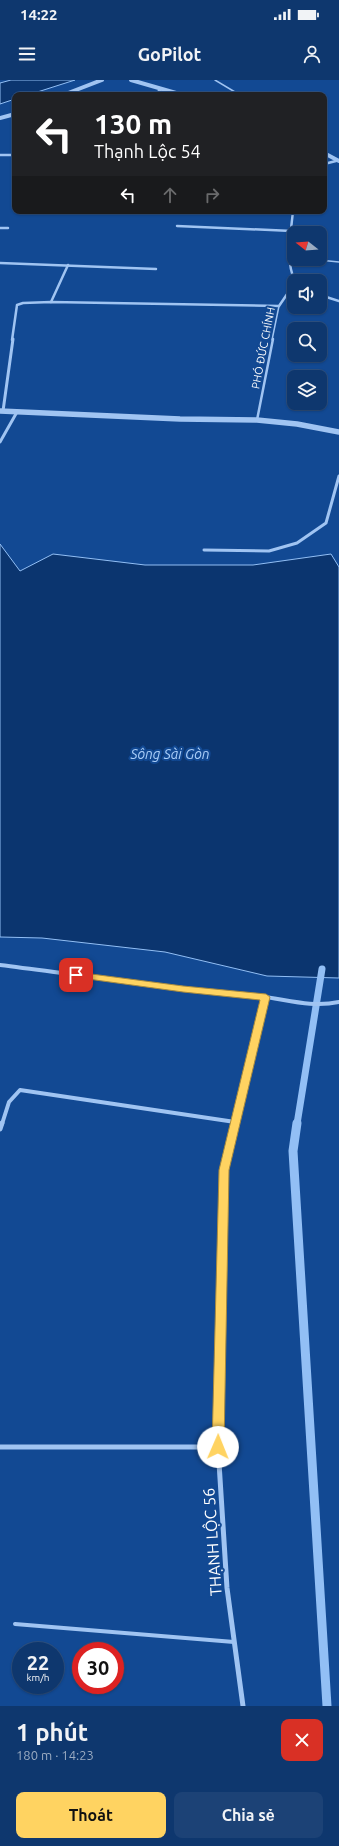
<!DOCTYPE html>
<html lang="vi">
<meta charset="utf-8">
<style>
:root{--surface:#0e376e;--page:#1c4276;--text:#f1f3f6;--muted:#9bacc2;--line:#2e5181;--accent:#ffd361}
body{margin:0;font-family:Ubuntu,sans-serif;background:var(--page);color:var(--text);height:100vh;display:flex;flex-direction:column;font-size:15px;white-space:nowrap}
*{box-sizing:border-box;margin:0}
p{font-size:13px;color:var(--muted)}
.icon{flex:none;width:22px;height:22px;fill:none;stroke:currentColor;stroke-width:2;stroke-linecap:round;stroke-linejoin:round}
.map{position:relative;height:1626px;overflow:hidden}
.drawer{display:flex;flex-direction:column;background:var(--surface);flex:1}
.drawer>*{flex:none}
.hud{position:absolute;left:12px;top:12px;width:315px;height:122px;border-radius:8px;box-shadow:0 1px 3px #0004,0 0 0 1px var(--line);background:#202124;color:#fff;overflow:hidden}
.needle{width:26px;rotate:287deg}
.buttons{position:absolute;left:287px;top:146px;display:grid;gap:8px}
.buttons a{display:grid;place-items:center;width:40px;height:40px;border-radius:8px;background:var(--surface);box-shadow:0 1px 3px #0004,0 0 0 1px var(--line);font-size:20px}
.speed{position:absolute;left:12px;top:1562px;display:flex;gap:8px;font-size:20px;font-weight:700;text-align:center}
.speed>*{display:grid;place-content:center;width:52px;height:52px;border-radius:50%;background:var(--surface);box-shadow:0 1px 3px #0004,0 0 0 1px var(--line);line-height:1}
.speed small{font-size:10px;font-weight:400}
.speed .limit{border:6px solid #d22;background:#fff;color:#111}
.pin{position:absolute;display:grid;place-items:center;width:34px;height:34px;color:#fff;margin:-17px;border-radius:8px;box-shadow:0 2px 6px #0006}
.me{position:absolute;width:44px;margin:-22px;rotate:1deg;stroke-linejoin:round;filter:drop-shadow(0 0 3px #0008)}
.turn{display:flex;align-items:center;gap:14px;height:84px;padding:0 16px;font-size:18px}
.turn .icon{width:52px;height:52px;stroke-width:2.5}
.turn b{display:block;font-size:28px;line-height:34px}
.lanes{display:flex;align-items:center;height:38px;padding:0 16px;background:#0003;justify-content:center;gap:20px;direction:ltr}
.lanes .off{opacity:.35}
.round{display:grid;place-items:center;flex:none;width:42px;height:42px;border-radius:8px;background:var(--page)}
.overview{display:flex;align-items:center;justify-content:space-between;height:68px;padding:0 16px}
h1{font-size:24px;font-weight:700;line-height:30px}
.primary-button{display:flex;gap:8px;margin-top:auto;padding:8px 16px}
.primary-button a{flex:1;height:46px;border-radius:8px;background:var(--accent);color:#111;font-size:16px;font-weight:700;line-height:46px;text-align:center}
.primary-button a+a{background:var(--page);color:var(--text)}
.status{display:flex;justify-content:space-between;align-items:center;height:28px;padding:0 20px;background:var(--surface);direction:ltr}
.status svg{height:11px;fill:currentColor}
header{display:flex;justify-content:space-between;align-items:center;height:52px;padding:0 16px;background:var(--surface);font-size:18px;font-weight:700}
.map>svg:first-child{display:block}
.water{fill:#0b356f;stroke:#92bff5}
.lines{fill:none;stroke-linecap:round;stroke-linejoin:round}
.stream-far1{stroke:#92bff5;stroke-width:7}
.stream{stroke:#92bff5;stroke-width:9}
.service-far2{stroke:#a0c4f2;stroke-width:1.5}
.service-far1{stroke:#a0c4f2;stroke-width:2.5}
.service{stroke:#a0c4f2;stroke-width:4}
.minor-far3{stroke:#a0c4f2;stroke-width:2.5}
.minor-far2{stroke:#a0c4f2;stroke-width:3}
.minor-far1{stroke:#a0c4f2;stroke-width:4}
.minor{stroke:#a0c4f2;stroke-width:5}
.tertiary-far1{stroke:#a0c4f2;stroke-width:4}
.tertiary{stroke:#a0c4f2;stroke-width:5.5}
.route{fill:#ffd361;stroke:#a6893f}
.labels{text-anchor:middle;stroke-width:4;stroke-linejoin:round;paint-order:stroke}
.far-street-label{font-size:11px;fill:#fff;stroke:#124993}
.water-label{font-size:14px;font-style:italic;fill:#accff9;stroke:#124993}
.near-street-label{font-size:16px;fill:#fff;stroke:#124993}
</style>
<div class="status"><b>14:22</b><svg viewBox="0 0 49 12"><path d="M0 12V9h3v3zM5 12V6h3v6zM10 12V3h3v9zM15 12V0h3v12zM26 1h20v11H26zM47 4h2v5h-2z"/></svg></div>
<header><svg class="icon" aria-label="menu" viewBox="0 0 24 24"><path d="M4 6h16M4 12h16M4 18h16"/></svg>GoPilot<svg class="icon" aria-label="person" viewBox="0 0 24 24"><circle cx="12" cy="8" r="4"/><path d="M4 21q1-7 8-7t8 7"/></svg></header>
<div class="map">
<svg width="339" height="1626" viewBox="0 0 339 1626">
<rect width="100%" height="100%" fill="#124993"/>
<!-- water -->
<g class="water">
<path d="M11,0H75L28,15H15V19L0,24V3Z"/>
<path d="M0,464L20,491L53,474L145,485H253L331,474L339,487V898L267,896L165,872L42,858L0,857Z"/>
</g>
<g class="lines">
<!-- stream-far1 -->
<path class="stream-far1" d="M297,1044L322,889"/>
<!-- stream -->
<path class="stream" d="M297,1043L293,1071L327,1626"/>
<!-- service-far2 -->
<g class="service-far2">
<path d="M215,0L240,15"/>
<path d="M291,177L294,178"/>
<path d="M309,179L339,182"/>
<path d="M272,260L279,226"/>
</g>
<!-- service-far1 -->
<path class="service-far1" d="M257,340L273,259"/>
<!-- service -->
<path class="service" d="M15,1544L234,1562"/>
<!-- minor-far3 -->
<g class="minor-far3">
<path d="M155,15L161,9"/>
<path d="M0,75H15"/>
<path d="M324,84L336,81"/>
<path d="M293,131C291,152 285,182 295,201"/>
<path d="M177,146L292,151"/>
<path d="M0,148H8"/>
<path d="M0,183L156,189"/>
<path d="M320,215L339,221"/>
<path d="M51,222L68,185"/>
<path d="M12,260L17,225L23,223L51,222L279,226L294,204"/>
</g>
<!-- minor-far2 -->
<g class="minor-far2">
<path d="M3,331L13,259"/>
<path d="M0,362L17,332"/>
<path d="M204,470L269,471L297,463L326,443L339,396"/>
</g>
<!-- minor-far1 -->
<g class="minor-far1">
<path d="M0,885C86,896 171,908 258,916C286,919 310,928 339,922"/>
<path d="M2,1044L9,1022L20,1010L235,1042"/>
<path d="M235,1044L266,917"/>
</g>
<!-- minor -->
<g class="minor">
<path d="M235,1043L224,1090L218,1367L227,1508L243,1626"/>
<path d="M0,1049L2,1043"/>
<path d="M0,1367H218"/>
</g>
<!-- tertiary-far1 -->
<g class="tertiary-far1">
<path d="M131,0L183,15"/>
<path d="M63,15L102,0"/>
<path d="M0,38L15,34"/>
<path d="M324,73L339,81"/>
</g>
<!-- tertiary -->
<path class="tertiary" d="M0,331L180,339L257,340L297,344L339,352"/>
</g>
<!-- route -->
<path class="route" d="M76,892L183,906L266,914L270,917L229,1090L224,1367L223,1371L218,1373L214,1371L212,1367L219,1090L260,920L183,912L73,897L72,895Z"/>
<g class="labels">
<!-- far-street labels -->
<g class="far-street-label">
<text transform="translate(263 268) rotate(-79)" y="4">PHÓ ĐỨC CHÍNH</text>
</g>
<!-- water labels -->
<g class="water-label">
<text x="170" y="679">Sông Sài Gòn</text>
</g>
<!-- near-street labels -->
<g class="near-street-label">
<text transform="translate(212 1462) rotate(-94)" y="6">THẠNH LỘC 56</text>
</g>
</g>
</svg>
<div class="buttons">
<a><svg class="needle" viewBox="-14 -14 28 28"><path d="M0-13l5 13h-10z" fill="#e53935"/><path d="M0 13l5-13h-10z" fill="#9bacc2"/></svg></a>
<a><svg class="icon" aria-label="sound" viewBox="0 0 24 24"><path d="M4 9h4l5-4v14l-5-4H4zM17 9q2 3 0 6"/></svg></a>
<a><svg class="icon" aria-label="search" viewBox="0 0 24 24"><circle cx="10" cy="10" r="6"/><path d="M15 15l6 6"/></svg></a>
<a><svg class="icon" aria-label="layers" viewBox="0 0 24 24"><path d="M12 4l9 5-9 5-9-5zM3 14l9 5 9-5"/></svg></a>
</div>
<div class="speed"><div>22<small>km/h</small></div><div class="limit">30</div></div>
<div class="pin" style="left:76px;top:895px;background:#d93025"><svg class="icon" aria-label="arrive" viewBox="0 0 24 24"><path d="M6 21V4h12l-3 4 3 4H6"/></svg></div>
<svg class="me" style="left:218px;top:1367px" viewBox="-20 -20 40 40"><circle r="19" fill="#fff"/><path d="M0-13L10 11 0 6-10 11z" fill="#ffd361"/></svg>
<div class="hud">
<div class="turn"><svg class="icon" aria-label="left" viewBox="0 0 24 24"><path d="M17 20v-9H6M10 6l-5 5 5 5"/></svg><div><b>130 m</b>Thạnh Lộc 54</div></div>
<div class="lanes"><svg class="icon" aria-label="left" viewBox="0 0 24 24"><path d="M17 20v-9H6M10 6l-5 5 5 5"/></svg><svg class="icon off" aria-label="ahead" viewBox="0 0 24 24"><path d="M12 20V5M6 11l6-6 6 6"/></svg><svg class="icon off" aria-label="right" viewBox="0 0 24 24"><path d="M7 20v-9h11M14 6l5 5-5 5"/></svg></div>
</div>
</div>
<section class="drawer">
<div class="overview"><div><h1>1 phút</h1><p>180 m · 14:23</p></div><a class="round" style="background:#d93025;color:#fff"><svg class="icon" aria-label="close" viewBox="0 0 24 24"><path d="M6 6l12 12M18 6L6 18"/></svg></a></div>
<div class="primary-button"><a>Thoát</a><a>Chia sẻ</a></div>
</section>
